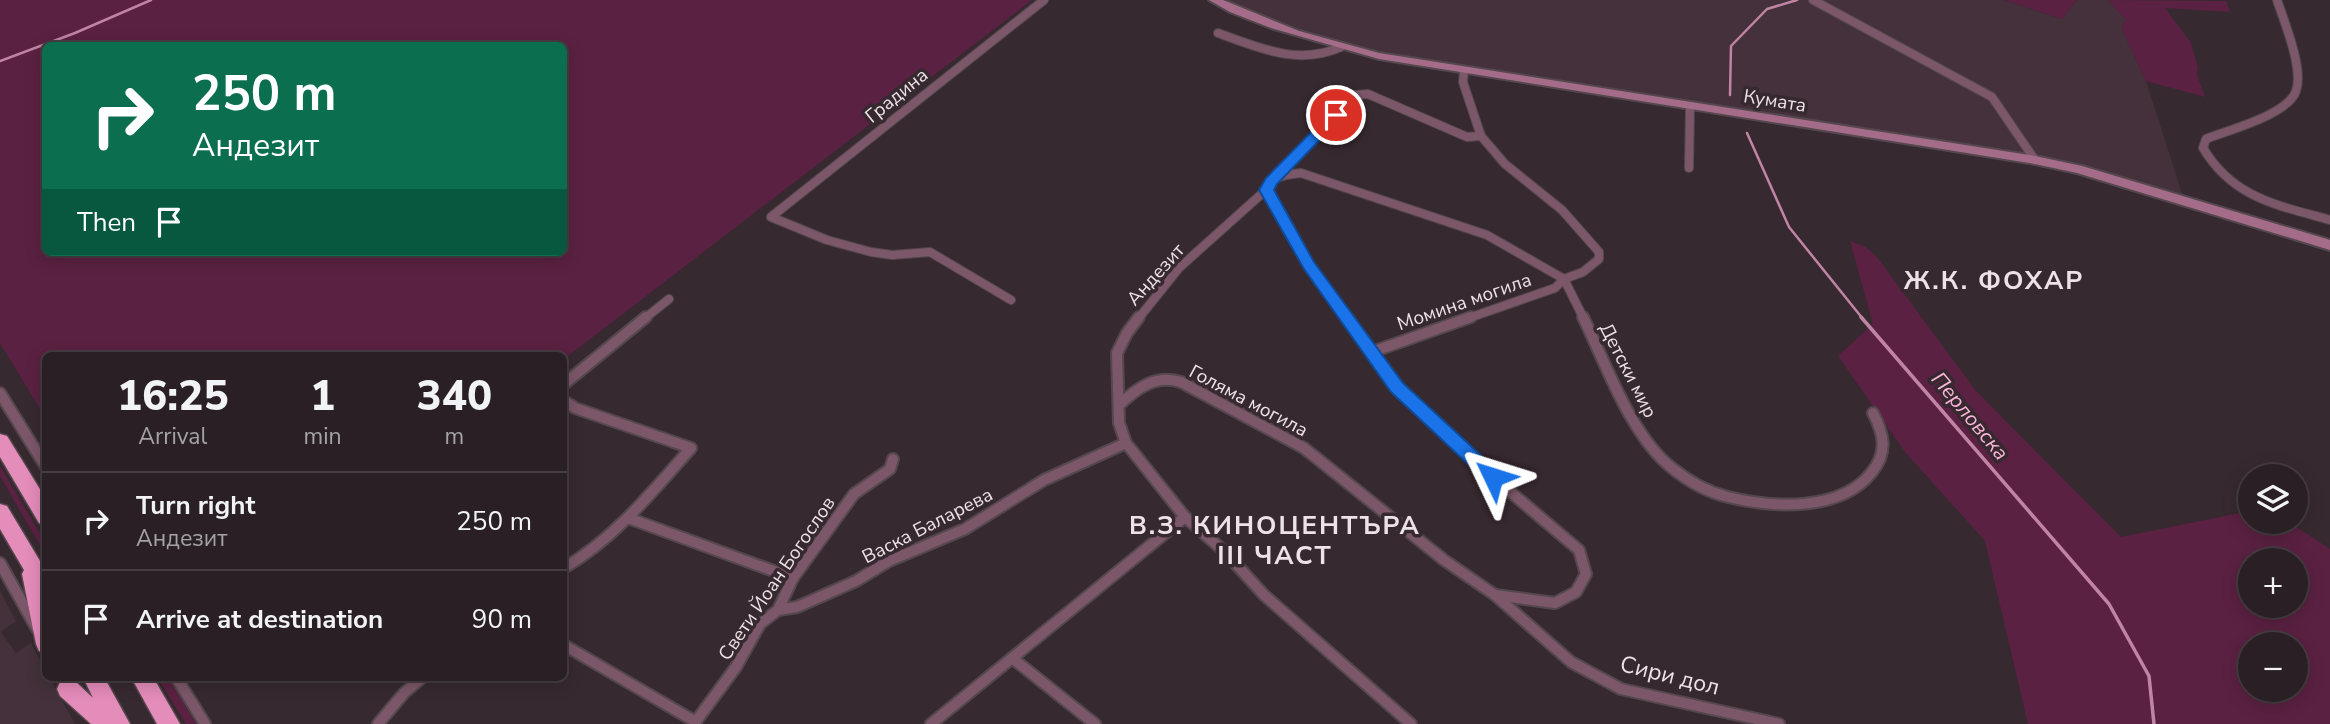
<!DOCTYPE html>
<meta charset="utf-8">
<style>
:root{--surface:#291f24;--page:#31272c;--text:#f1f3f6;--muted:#a5a2a6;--line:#453d41}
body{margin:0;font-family:"Nunito Sans",sans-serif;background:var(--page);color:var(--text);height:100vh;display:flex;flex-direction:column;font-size:26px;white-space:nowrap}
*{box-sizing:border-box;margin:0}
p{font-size:23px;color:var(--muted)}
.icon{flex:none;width:38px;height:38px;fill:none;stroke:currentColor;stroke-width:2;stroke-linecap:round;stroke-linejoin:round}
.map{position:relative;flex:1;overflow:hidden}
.panel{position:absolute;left:42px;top:352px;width:525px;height:329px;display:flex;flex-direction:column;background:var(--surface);border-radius:10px;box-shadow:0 4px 18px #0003,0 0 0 2px var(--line)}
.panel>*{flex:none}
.banner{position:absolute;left:42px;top:42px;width:525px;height:214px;border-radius:10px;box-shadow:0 4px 18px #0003,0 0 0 2px var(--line);background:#0b6e4f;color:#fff;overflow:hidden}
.controls{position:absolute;left:2238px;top:464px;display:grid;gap:14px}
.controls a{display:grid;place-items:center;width:70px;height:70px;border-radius:50%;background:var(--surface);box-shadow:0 4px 18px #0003,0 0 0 2px var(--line);font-size:35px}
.pin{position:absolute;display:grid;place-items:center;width:60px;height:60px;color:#fff;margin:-30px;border:4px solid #fff;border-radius:50%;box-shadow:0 2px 7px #0007}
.me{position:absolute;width:77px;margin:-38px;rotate:311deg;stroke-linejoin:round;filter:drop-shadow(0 0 5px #0008)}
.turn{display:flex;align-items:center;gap:24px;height:147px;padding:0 35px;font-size:32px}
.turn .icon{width:91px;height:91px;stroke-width:2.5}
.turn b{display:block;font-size:49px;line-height:60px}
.then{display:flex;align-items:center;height:66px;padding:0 35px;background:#0003;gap:14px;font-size:26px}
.eta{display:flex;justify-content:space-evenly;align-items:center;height:119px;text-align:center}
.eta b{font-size:42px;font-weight:800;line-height:49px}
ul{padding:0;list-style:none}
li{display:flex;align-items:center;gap:21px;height:98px;padding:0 35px;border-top:2px solid var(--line)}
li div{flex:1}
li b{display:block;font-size:26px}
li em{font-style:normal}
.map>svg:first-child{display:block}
.built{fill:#44313b}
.green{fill:#5b2142;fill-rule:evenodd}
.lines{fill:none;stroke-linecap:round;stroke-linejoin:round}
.stream-far1{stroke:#c184a4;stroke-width:2.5}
.stream{stroke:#c184a4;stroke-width:3.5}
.street-far1-casing{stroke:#54474d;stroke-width:10}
.street-casing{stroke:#54474d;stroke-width:14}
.secondary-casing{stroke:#54474d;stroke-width:4}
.highway-casing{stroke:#54474d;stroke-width:3}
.street-far1{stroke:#7b5769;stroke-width:8}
.street{stroke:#7b5769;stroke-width:10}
.secondary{fill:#a56c8a;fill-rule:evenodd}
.highway{fill:#e48cba;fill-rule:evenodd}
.route{fill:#1a73e8;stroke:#114b97;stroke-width:2}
.labels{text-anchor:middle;stroke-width:7;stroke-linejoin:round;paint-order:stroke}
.street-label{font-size:19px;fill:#ece2e7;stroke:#372930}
.water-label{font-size:21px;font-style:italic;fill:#f9b4d7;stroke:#372930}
.near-street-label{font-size:23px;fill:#ece2e7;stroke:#372930}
.district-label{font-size:26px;font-weight:bold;letter-spacing:2px;fill:#ece2e7;stroke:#372930}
</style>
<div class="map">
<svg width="2330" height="724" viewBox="0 0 2330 724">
<rect width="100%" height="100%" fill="#372930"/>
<!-- built -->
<g class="built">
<path d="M1214,0H2004L2062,19L2077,0H2108L2126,20L2121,27L2146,81L2184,200L2078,169L1464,71L1320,42Z"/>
<path d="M0,591L16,621L1,632L16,653L31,643L45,670L46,677H49L75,724H0Z"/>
</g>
<!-- green -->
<g class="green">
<path d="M0,0H1032L564,359V355H46L45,417L0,343ZM46,46H564V252H46Z"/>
<path d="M2004,0H2077L2062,19Z"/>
<path d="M2108,0L2226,1L2230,12L2165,8L2191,43L2198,68L2197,75L2205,97L2146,81L2121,27L2126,20Z"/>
<path d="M1850,241L1866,247L1877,257L1976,391L2121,537L2250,511V522H2289L2330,549V724H2028L1985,541L1905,452L1838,356L1873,324ZM2250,560H2296V606H2250ZM2250,644H2296V690H2250Z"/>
<path d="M0,466L45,542V554L0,476Z"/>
<path d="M157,677H168L196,724H186Z"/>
</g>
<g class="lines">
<!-- stream-far1 -->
<g class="stream-far1">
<path d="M0,61L75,33L151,0"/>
<path d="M1730,95L1731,46L1767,9L1797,0"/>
<path d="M1747,133L1789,227L1863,319"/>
</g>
<!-- stream -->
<path class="stream" d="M1861,317L2109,604L2149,676L2154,724"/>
<!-- street-far1 casing -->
<g class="street-far1-casing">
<g id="street-far1">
<path d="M1813,0L1992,97L2035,160"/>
<path d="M2277,0C2284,21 2304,69 2296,91C2288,115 2228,130 2206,139L2203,148C2233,198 2277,205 2330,220"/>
<path d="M1218,33C1260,48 1298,66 1341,47"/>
<path d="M1464,71L1463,82L1481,136L1505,164L1562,210L1599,252V259L1583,272L1564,279"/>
<path d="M1689,168L1690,106"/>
<path d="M1280,175L1355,95L1368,94L1467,137L1481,136"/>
<path d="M1266,190L1309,265L1348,319"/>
<path d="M1564,279L1584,319"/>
<path d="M1011,300L930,252L892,255L871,252L827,240L771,217L1044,0"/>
<path d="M644,319L669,299"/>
<path d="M1138,319L1179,268L1266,190C1274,175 1285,175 1301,173L1487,235L1564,279"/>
<path d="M1466,319L1555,288L1564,279"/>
</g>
</g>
<!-- street casing -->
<g class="street-casing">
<g id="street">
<path d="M1139,317L1127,333L1117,353L1119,423L1126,443L1185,517L1225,552L1264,595L1411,724"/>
<path d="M1583,317C1606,364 1631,436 1672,468C1688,481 1707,492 1728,497C1773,508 1841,512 1872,472C1888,452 1884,434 1873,413"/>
<path d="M1372,352L1471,317"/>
<path d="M564,384L646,317"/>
<path d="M0,393L46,467"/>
<path d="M564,401L575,408L691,448C652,492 615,538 564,568"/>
<path d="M1119,405C1137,388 1156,374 1181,382L1304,448L1444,560L1495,595L1555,603L1576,592L1586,574L1579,550L1475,462L1397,387L1347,317"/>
<path d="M628,518L793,578"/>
<path d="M0,563L37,629"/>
<path d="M1495,595L1571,662L1621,689L1779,724"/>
<path d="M778,610L797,607L856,581L889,561L965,529L1044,480L1126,443"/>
<path d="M564,645L696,722"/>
<path d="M1012,658L1095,724"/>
<path d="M176,677L205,724"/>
<path d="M378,724L404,693L423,677"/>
<path d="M694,724L736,667L760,624L778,610L793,578L854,494L890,469L893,459"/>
<path d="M931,724L1185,517"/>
</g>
</g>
<!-- secondary casing -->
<g class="secondary-casing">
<path id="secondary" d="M1209,0H1223L1299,31L1379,53L2035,156L2082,166L2330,240V250L2077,173L2035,164L1379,59L1271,28L1230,12Z"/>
</g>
<!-- highway casing -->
<g class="highway-casing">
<g id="highway">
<path d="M0,434L7,436L46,499V525L39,523L0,457Z"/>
<path d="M0,504L7,506L46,571V653L39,651L36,644L22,574L24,570L0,529Z"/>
<path d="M83,677H104L130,724H91L60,696L57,689L60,682L68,679L76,682L93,698Z"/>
<path d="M131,677H153L180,724H157Z"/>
</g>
</g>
<!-- street-far1 -->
<use href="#street-far1" class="street-far1"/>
<!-- street -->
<use href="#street" class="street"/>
<!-- secondary -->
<use href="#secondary" class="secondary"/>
<!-- highway -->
<use href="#highway" class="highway"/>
</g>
<!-- route -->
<path class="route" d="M1336,111L1341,112V118L1277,184L1274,190L1314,262L1403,383L1499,472L1502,477L1499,482H1487L1391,392L1304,269L1259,190L1266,178L1331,112Z"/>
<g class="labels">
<!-- street labels -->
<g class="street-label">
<text transform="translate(896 95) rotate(-39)" y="7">Градина</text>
<text transform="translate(1775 100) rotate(9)" y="7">Кумата</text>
<text transform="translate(1155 274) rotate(-48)" y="7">Андезит</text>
<text transform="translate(1464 301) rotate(-19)" y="7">Момина могила</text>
<text transform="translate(1629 370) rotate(63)" y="7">Детски мир</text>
<text transform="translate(1249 400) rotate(28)" y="7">Голяма могила</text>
<text transform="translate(927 525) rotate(-27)" y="7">Васка Баларева</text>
<text transform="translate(776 578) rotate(-56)" y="7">Свети Йоан Богослов</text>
</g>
<!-- water labels -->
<g class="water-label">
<text transform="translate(1970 416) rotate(50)" y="7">Перловска</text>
</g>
<!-- near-street labels -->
<g class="near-street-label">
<text transform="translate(1670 675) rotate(14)" y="8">Сири дол</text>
</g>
<!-- district labels -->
<g class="district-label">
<text x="1994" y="289">Ж.К. ФОХАР</text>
<text x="1275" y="534">В.З. КИНОЦЕНТЪРА<tspan x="1275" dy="30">ІІІ ЧАСТ</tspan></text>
</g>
</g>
</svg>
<div class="controls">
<a><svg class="icon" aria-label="layers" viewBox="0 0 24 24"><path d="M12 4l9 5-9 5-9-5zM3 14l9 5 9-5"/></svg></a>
<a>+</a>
<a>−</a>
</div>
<div class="pin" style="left:1336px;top:115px;background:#d93025"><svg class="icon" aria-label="arrive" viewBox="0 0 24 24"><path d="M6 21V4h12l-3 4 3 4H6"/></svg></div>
<svg class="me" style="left:1493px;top:477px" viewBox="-20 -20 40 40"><path d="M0-17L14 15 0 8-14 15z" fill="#1a73e8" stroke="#fff" stroke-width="4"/></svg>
<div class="banner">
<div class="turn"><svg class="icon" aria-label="right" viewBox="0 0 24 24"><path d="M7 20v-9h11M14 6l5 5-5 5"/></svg><div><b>250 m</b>Андезит</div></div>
<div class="then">Then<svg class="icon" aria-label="arrive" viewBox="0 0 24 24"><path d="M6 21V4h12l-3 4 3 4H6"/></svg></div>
</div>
<section class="panel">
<div class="eta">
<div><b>16:25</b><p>Arrival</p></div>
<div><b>1</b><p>min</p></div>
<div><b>340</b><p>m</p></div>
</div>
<ul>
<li><svg class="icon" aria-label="right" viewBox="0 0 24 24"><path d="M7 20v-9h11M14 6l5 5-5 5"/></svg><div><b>Turn right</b><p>Андезит</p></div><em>250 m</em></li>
<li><svg class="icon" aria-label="arrive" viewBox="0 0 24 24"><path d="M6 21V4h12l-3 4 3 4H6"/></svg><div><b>Arrive at destination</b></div><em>90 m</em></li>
</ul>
</section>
</div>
